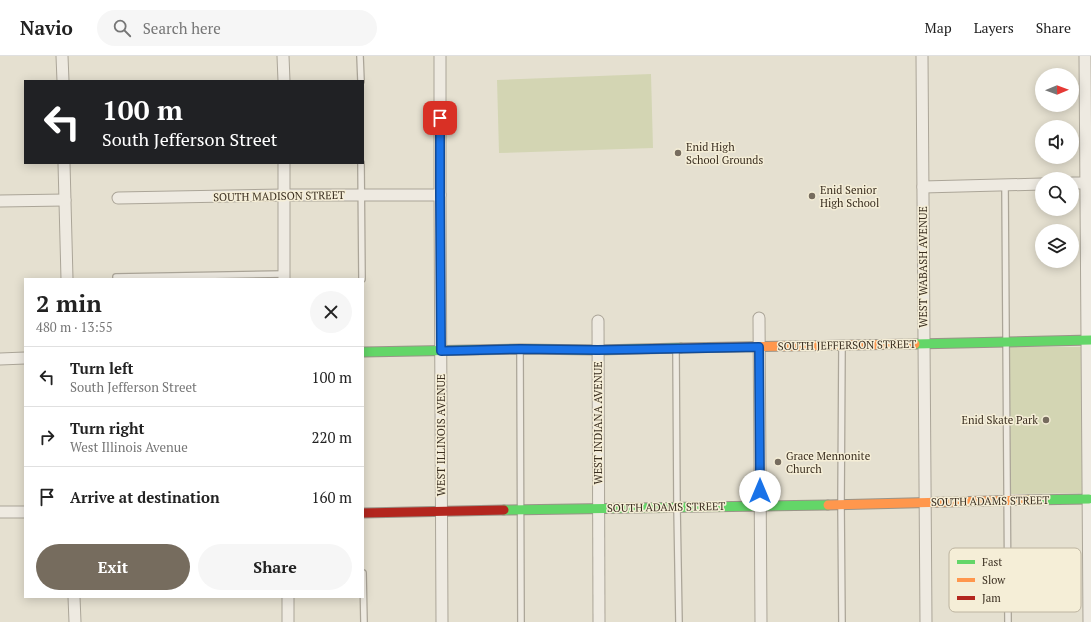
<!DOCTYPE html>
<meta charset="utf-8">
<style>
:root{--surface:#fff;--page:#f6f6f6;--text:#222;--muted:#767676;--line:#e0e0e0;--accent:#766c5e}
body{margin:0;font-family:"PT Serif",serif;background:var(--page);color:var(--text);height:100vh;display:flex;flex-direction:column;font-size:15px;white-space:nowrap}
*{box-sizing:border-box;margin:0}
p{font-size:13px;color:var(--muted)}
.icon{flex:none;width:22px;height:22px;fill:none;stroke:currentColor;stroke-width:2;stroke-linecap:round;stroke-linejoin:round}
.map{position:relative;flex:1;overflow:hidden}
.drawer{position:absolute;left:24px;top:222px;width:340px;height:320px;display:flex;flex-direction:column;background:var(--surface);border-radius:0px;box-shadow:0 2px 10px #0003}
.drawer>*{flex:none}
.top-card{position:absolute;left:24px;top:24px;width:340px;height:84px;border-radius:0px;box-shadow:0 2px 10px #0003;background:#202124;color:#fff;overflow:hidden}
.needle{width:26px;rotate:89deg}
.fabs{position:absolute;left:1035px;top:12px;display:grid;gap:8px}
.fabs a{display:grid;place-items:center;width:44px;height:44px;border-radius:50%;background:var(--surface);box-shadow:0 2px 10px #0003;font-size:20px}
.pin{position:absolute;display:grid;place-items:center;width:34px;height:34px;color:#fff;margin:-17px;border-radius:8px;box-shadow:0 2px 6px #0006}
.me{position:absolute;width:44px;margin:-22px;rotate:0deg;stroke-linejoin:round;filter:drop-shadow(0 0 3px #0008)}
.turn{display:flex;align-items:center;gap:14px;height:84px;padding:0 12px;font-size:18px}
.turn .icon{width:52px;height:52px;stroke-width:2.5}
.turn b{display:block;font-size:28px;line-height:34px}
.round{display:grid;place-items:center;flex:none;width:42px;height:42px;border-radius:21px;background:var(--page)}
.head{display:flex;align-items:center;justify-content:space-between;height:68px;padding:0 12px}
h1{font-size:24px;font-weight:600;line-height:30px}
.button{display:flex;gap:8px;margin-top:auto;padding:8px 12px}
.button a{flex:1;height:46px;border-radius:24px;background:var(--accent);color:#fff;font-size:16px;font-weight:600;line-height:46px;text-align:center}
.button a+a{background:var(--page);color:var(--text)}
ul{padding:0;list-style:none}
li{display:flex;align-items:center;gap:12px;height:60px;padding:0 12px;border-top:1px solid var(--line)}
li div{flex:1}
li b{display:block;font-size:15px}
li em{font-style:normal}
header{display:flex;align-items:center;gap:24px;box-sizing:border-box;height:56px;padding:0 20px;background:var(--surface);border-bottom:1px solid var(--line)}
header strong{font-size:19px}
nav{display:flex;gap:22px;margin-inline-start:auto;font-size:14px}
.search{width:280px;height:36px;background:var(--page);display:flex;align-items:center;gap:10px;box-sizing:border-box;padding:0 14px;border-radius:22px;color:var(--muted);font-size:15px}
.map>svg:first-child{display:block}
.pitch{fill:#d3d5b3}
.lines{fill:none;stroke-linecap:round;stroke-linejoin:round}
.lane-casing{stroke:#aba598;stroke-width:8}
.street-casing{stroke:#aba598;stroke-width:13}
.fast-casing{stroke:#9a9488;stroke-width:11}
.slow-casing{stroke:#9a9488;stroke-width:11}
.jam-casing{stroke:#9a9488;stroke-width:11}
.lane{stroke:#eeeae1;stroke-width:5.5}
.street{stroke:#eeeae1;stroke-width:11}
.fast{stroke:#63d668;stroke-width:9}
.slow{stroke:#ff974d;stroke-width:9}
.jam{stroke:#b3261e;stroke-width:9}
.route-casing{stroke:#114b97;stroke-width:10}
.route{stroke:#1a73e8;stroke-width:7}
.poi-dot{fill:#766c5e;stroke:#f5eed7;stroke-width:1.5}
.labels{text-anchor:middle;stroke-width:3;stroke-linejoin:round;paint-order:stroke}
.poi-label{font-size:11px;fill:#3a2e20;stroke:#f5eed7;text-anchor:start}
.street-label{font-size:11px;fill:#3a2e20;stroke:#f5eed7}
.key{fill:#f5eed7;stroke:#bdb4a0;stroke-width:1}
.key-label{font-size:11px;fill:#3a2e20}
</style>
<header>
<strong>Navio</strong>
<div class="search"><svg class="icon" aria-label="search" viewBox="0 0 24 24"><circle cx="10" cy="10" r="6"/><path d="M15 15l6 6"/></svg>Search here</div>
<nav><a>Map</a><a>Layers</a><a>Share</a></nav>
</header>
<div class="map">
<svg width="1091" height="566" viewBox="0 0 1091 566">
<rect width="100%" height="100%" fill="#e5e0d0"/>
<!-- pitch -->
<g class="pitch">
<path d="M651,18L653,92L499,97L497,24Z"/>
<path d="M1010,291H1081L1083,437L1009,438Z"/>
</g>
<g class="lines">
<!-- lane casing -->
<g class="lane-casing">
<g id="lane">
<path d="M360,0L361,25"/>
<path d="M361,107L362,223"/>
<path d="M1005,129L1008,566"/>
<path d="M116,221L284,218"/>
<path d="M842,290L841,448L842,566"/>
<path d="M676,293L677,451L679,566"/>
<path d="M520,294L521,566"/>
<path d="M363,517L364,566"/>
</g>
</g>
<!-- street casing -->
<g class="street-casing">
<g id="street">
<path d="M62,0L63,25"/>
<path d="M283,0L284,25"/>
<path d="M440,0V139L442,566"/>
<path d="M922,0L926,566"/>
<path d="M1085,0L1089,566"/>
<path d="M64,107L67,223"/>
<path d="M284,107V223"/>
<path d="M1072,127H1091"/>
<path d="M923,131L1042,128"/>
<path d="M118,142L284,139H440"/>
<path d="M0,145L65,144"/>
<path d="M759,262L761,566"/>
<path d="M598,265L599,566"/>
<path d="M0,303L25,302"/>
<path d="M0,456H25"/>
<path d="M74,541L75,566"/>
<path d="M288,566V541"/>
</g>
</g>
<!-- fast casing -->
<g class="fast-casing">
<g id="fast">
<path d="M915,288L1091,284"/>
<path d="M363,296L520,293L598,294L681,292"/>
<path d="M1028,444L1089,443"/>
<path d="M504,454L828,449"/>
</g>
</g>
<!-- slow casing -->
<g class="slow-casing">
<g id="slow">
<path d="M681,292L915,288"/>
<path d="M828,449L1028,444"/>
</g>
</g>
<!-- jam casing -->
<g class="jam-casing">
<path id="jam" d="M363,457L504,454"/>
</g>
<!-- lane -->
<use href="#lane" class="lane"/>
<!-- street -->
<use href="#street" class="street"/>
<!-- fast -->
<use href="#fast" class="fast"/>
<!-- slow -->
<use href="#slow" class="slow"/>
<!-- jam -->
<use href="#jam" class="jam"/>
</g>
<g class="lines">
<!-- route casing -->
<g class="route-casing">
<path id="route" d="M440,62V139L441,295L520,293L598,294L759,291L760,435"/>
</g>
<!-- route -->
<use href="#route" class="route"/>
</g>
<!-- markers -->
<g class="poi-dot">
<circle cx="678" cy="97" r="4"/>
<circle cx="812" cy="140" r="4"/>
<circle cx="1046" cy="364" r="4"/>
<circle cx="778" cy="406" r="4"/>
</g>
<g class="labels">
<!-- poi labels -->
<g class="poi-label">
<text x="686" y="95">Enid High<tspan x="686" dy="13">School Grounds</tspan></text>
<text x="820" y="138">Enid Senior<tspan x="820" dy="13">High School</tspan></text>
<text x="1038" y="368" text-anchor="end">Enid Skate Park</text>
<text x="786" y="404">Grace Mennonite<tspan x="786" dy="13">Church</tspan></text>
</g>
<!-- street labels -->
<g class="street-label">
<text transform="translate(279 140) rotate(-1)" y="4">SOUTH MADISON STREET</text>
<text transform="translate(923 211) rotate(-90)" y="4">WEST WABASH AVENUE</text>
<text transform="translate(847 289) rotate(-1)" y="4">SOUTH JEFFERSON STREET</text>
<text transform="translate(598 367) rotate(-90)" y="4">WEST INDIANA AVENUE</text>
<text transform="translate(441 379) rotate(-90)" y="4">WEST ILLINOIS AVENUE</text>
<text transform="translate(990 445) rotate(-1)" y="4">SOUTH ADAMS STREET</text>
<text transform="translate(666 451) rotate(-1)" y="4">SOUTH ADAMS STREET</text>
</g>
</g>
<!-- legend -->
<rect x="949" y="492" width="132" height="64" rx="6" class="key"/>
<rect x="957" y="504" width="18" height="4" fill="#63d668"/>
<rect x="957" y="522" width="18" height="4" fill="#ff974d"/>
<rect x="957" y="540" width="18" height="4" fill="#b3261e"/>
<g class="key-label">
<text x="982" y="510">Fast</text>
<text x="982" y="528">Slow</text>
<text x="982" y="546">Jam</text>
</g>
</svg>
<div class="fabs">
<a><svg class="needle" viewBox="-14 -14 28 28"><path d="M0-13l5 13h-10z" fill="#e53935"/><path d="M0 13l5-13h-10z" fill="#767676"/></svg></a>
<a><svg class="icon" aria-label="sound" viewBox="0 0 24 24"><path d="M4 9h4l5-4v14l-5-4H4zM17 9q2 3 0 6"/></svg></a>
<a><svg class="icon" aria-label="search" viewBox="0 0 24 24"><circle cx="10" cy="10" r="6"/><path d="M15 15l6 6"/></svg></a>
<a><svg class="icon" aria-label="layers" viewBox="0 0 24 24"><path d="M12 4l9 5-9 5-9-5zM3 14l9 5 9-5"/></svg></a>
</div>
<div class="pin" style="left:440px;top:62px;background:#d93025"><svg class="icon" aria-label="arrive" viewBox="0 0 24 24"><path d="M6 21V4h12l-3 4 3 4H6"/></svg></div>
<svg class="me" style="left:760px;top:435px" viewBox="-20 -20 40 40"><circle r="19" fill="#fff"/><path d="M0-13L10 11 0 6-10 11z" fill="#1a73e8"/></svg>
<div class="top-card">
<div class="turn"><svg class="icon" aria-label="left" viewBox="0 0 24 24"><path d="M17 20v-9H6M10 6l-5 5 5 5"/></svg><div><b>100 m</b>South Jefferson Street</div></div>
</div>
<section class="drawer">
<div class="head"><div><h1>2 min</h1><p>480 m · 13:55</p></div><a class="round"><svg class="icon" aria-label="close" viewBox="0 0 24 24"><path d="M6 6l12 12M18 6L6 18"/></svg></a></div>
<ul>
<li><svg class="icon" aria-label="left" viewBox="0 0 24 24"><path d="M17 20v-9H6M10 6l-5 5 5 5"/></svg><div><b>Turn left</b><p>South Jefferson Street</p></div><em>100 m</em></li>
<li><svg class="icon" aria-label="right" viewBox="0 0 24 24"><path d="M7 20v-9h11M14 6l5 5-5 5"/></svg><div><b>Turn right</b><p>West Illinois Avenue</p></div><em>220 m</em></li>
<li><svg class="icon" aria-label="arrive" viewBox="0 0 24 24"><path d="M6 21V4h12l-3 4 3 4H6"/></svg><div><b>Arrive at destination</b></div><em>160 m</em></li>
</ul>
<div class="button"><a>Exit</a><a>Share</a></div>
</section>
</div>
